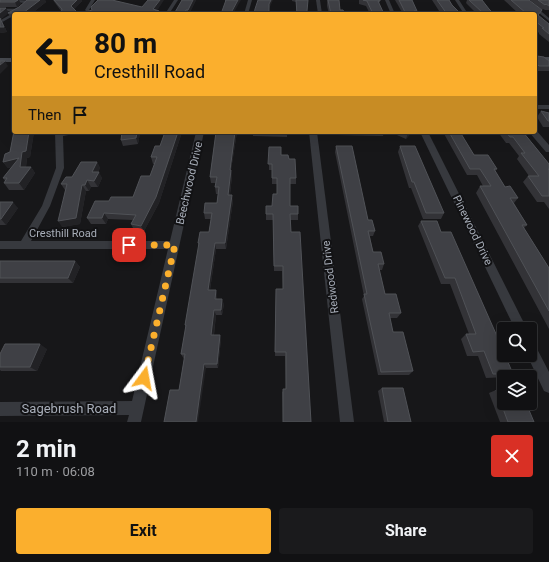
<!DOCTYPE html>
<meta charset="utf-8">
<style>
:root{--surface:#111113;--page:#1a1a1c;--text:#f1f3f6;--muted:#9c9da0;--line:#303133;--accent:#fbaf2d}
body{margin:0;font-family:Roboto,sans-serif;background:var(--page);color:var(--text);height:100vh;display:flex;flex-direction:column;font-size:15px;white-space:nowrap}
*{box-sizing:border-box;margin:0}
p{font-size:13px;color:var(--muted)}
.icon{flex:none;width:22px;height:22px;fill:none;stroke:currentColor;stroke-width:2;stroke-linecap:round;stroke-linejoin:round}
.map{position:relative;height:422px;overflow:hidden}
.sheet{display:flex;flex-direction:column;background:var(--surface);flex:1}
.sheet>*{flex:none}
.banner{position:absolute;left:12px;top:12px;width:525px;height:122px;border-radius:4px;box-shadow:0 4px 16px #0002,0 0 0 1px var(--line);background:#fbaf2d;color:#111;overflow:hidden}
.tools{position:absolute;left:497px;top:322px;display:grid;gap:8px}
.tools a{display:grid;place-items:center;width:40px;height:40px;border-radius:4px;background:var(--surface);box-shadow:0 4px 16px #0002,0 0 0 1px var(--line);font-size:20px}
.pin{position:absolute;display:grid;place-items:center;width:34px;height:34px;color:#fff;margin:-17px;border-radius:8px;box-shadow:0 2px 6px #0006}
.me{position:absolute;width:44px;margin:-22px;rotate:13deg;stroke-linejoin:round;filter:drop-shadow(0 0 3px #0008)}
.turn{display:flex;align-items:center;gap:14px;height:84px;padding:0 16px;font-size:18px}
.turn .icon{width:52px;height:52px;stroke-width:2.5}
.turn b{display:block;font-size:28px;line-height:34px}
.then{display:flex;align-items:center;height:38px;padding:0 16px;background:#0003;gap:8px;font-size:15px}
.round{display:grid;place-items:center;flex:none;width:42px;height:42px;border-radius:4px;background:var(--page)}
.head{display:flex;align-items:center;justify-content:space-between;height:68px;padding:0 16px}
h1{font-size:24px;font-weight:700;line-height:30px}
.button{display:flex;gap:8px;margin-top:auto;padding:8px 16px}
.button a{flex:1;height:46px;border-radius:4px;background:var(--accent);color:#111;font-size:16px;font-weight:700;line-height:46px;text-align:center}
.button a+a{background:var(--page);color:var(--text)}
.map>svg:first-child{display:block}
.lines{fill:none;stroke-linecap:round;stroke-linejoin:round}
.lane{stroke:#37393e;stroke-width:2.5}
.street{fill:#37393e;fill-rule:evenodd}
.secondary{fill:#45484e;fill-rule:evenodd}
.wall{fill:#333337}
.shaded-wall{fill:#222225}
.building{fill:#3f4045;stroke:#505257}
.route{stroke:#fbaf2d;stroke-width:7;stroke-dasharray:0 12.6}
.labels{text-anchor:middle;stroke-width:4;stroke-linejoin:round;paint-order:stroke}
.street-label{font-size:11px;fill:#a8aeb9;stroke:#121214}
.near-street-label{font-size:13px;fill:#a8aeb9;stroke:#121214}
</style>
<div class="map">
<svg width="549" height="422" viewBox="0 0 549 422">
<rect width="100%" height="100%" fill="#171719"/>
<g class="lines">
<!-- lane -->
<g class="lane">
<path d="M14,1L30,2L28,3"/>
<path d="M0,10H20"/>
<path d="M0,22L14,14"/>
</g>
<!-- street -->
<g class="street">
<path d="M91,0H95L89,10L93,14H89L85,10Z"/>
<path d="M174,0H178L169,14H165Z"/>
<path d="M248,0H252L248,14H244Z"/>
<path d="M316,0H320L322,14H318Z"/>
<path d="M385,0H389L395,14H391Z"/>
<path d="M455,0H459L468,14H464Z"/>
<path d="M523,0H528L549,18V21Z"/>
<rect x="535" y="105" width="14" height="4"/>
<path d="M536,130L549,145V152H546L529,132H535Z"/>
<path d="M55,132H75L74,134L63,136L64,168L50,206L31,241H170L196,132H204L141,422H127L129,415L0,416V402L132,401L168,249H0V241H21L42,206L56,168Z"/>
<path d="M309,132H317L354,422H340Z"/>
<path d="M420,132H428L527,329H515Z"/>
<path d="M530,341L534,343L549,372V393L544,391L527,355H530Z"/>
</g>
<!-- secondary -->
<g class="secondary">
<rect x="535" y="57" width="14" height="4"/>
<rect x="0" y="58" width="14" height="4"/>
</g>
</g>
<!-- wall -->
<g class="wall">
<path d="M0,0H19L21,4L17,7H0Z"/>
<path d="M27,0H45L46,2L31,14H14V18H11L8,13L1,19L7,32L0,33V8L9,13L19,7Z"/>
<path d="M53,0H82V1L74,9L61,11Z"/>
<path d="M182,0H196L189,14H174Z"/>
<path d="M292,0H308L307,12V14H296V2L292,1Z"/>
<path d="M327,0H339L340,10L345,14H329L327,6Z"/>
<path d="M359,0H380L379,4L384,14H370L366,6L359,4Z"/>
<path d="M395,0H412L417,11L416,14H403Z"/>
<path d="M432,0H449L452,5L461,14H441Z"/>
<path d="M467,0H482L489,9L494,14H477L466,3Z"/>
<path d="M504,0H529L538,16L549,24V42L539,34V33L535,29V14H519Z"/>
<path d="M530,0H549V10H545L543,9L542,10Z"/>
<path d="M535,49L537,56L549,61V71H535Z"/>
<path d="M541,111L549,113V127H543L537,117Z"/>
<path d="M14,132H34L30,157L27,158L26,167H31L35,173L24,190H9L4,183L5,181L3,178L12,167L8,168L3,162L10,152Z"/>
<path d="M122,132H139L140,133L138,144L123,146L121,140Z"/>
<path d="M165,132H182L159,203L144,231L134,230L131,224L133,220L108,219L106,224H91L87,218L109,201L133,197L150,176L155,164H153L151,157L160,146Z"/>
<path d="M216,132H237L231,170L232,176L230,195L233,201L226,249H216L210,290H216L217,296V299L224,304L222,315H216L214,335L221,339L218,368H206L179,390L184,359L181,354L186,327L185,325L199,247L198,243L209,232L211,219H205L204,213L217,203L218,194H216L215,187L216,183H211L210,177Z"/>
<path d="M253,132H287V137L253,136Z"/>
<path d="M335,132H384L383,136L336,135Z"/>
<path d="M390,132H412L406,139Z"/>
<path d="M443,132H460L474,155L497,169L495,171L505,187L518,198L514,203L527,225L524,228L549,268V329L476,193L480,186H483L477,175H467Z"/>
<path d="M498,132H523L549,164V209L544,202H537L523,182L528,176H529L517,159L519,156L509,143H506Z"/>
<path d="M336,146L368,220L375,231L373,236H370L373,252L384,264L382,270H379L385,294L401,313L397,318H390L393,332L413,371L409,375H378L362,299L364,296L335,152Z"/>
<path d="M400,146L444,213L441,219H423L411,188H409L398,152Z"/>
<path d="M269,147L281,155L289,159L296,178V184H290V206L298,214V220H290L291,232L311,422H283L282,392L286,389L285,356H275L276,289H283L282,271H274L273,220H266V206H272L277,194V184H272V170H269Z"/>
<path d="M97,162L100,168L98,172L102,178L98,187H91L89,191H86L80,224L62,227L65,190L61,184Z"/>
<path d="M0,202L18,208L6,225H0Z"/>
<path d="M421,221L441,232L513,374L507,377L486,378L478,356H467L461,339L466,334H469L450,284H441L418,226Z"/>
<path d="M0,261H75L80,267L73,283H0Z"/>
<path d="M47,349L37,371H1L0,370V354Z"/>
<path d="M382,388L411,422H384L378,391Z"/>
<path d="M496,390L534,422H500L489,393Z"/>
</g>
<!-- shaded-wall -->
<g class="shaded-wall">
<path d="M18,0H19L21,4L17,7L15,2Z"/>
<path d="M40,0H45L46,2L31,14H23V13Z"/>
<path d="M77,0H82V1L73,11L71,6Z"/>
<path d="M160,0H164L157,11H159L160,14H153V9Z"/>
<path d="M193,0H196L189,14H188V10Z"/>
<path d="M238,0H241L233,14H231L232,11Z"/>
<path d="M271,0H273L269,9V4Z"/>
<path d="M6,8L9,13L1,19L7,32L0,33V13Z"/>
<path d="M5,61L8,66L0,74V65Z"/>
<path d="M29,132H34L30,157L27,158L25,173L20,167V165L8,168L3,162L22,152Z"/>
<path d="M137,132H139L140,133L138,144L136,138Z"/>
<path d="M178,132H182L159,203L144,231L141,226Z"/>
<path d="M235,132H237L230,176V170Z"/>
<path d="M409,132H412L406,139L408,133Z"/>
<path d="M97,162L100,168L95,178L92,172Z"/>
<path d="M31,167L35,173L24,190L19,183Z"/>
<path d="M231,170L232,176L229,201L228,195Z"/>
<path d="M99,172L102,178L98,187L94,181Z"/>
<path d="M87,180L91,187L89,191L85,185Z"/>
<path d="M82,185L86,191L80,224L62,227L58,221Z"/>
<path d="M232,195L233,201L226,249L225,243Z"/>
<path d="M13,202L18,208L6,225L1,219Z"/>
<path d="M104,213L108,219L106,224L102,218Z"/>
<path d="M215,243L216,249L209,296L208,290Z"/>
<path d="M75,261L80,267L73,283L68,278Z"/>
<path d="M216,290L217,296L216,304L215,299Z"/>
<path d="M222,299L224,304L222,315L221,310Z"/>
<path d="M214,310L216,315L213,339L211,335Z"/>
<path d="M220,335L221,339L218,368L217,364Z"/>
<path d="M40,344L47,349L37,371L30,367Z"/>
<path d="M204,364L206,368L198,422H196Z"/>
</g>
<!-- building -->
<g class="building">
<path d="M0,0H18L15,2H0Z"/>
<path d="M27,0H40L23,13H8L19,7Z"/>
<path d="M54,0H77L71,6L79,14H61L62,9Z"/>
<path d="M98,0H112L142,7L148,0H160L153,9L159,11H155L157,13L153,14H81L92,10L91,7Z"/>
<path d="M182,0H193L188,10H186L184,14H174Z"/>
<path d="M225,0H238L232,11L231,14H221L226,0Z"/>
<path d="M258,0H271L269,4V14H254L255,9Z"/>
<path d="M296,0H308L307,11V14H297Z"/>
<path d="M328,0H339L340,10H343L345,14H331Z"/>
<path d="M363,0H380V1H378L384,14H373L367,1Z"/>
<path d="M399,0H412L417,11H414L416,14H406Z"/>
<path d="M437,0H449L452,5L461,14H447Z"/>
<path d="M469,0H482L489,9L494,14H484Z"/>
<path d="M511,0H529L542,10L538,15L549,24V34L542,28H544L535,21V14H527Z"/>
<path d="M538,0H549V6L546,4L545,5Z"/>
<path d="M0,8H6L0,13Z"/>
<path d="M0,18L4,27H0Z"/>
<path d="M535,49L537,51V56L544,57L549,61V66H539L535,62Z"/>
<path d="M0,61H5L0,65Z"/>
<path d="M541,111L549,113V121H548Z"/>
<path d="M14,131V132H29L26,151L22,152L20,167H31L19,183H4L7,178H3L19,158L3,162L5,154L10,152Z"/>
<path d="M122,132H137L136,138L121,140Z"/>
<path d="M165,132H178L156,197L141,226L131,224L136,215L104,213L102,218H87L95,201H109L111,197H133L141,176H150L157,157H151L155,146H160Z"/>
<path d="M216,132H235L230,170H231L228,195H232L225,243H215L208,290H216L215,299H222L221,310H214L211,335H220L217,364H204L196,422H164L170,390H179L185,354H181L186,325H185L199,243H198L200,232H209L212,213H204L205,203H217L219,187H215L217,177H210Z"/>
<path d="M449,132H460L474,155H488L497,169H494L505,187L510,186L518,198H510L527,225H522L549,268V311L480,186H491L480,169H470Z"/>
<path d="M506,132H523L549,164V169H548L549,170V196H542L528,176H539L521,153H525L513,137H510Z"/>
<path d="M336,146H352L368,220H372L375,231H368L373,252H381L384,264H378L385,294H396L401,313H389L393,332H403L413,371L381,372L364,294H367Z"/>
<path d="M400,146H415L444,213H426L414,182H412Z"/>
<path d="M269,147H281V155H288L289,159H295L296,178H290V206H298V214H290L291,232H300L311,422H283V389H286V352H275L276,289H283V266H274L273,214H266V206H272L273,194H277V178H272V164H268Z"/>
<path d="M81,162H97L92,172H99L94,181L87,180L85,185H82L76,218L58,221L67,184H61L66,177H72Z"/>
<path d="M0,202H13L1,219H0Z"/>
<path d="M421,221H437L441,232H451L504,352V355H505L513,374H493L484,351L473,352L466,334H476L455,278H445Z"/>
<path d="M0,261H75L68,278H0Z"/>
<path d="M5,344H40L30,367H0V354Z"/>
<path d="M382,388H403L411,422H388Z"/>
<path d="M496,390H504V403H526L534,422H508Z"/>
</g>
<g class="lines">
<!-- route -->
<path class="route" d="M129,245H175L144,378"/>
</g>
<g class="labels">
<!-- street labels -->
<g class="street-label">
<text transform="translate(189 183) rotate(-77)" y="4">Beechwood Drive</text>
<text transform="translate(473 230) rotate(64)" y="4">Pinewood Drive</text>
<text x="63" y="237">Cresthill Road</text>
<text transform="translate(330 277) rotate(-97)" y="4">Redwood Drive</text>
</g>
<!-- near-street labels -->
<g class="near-street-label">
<text x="69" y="413">Sagebrush Road</text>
</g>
</g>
</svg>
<div class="tools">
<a><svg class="icon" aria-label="search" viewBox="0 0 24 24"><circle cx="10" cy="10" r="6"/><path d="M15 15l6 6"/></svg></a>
<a><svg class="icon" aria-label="layers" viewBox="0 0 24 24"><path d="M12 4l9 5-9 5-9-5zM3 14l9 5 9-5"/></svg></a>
</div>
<div class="pin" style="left:129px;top:245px;background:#d93025"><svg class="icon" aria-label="arrive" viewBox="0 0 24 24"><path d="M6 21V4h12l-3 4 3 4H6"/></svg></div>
<svg class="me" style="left:144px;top:378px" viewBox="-20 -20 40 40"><path d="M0-17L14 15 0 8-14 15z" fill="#fbaf2d" stroke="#fff" stroke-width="4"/></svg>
<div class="banner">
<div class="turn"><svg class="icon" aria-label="left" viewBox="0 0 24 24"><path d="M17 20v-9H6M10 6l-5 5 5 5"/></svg><div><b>80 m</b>Cresthill Road</div></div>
<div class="then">Then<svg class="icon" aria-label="arrive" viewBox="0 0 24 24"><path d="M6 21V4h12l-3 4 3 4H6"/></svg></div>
</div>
</div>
<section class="sheet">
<div class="head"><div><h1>2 min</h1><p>110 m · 06:08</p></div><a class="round" style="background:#d93025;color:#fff"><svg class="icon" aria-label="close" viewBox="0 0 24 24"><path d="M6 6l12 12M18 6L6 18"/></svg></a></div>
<div class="button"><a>Exit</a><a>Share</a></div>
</section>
